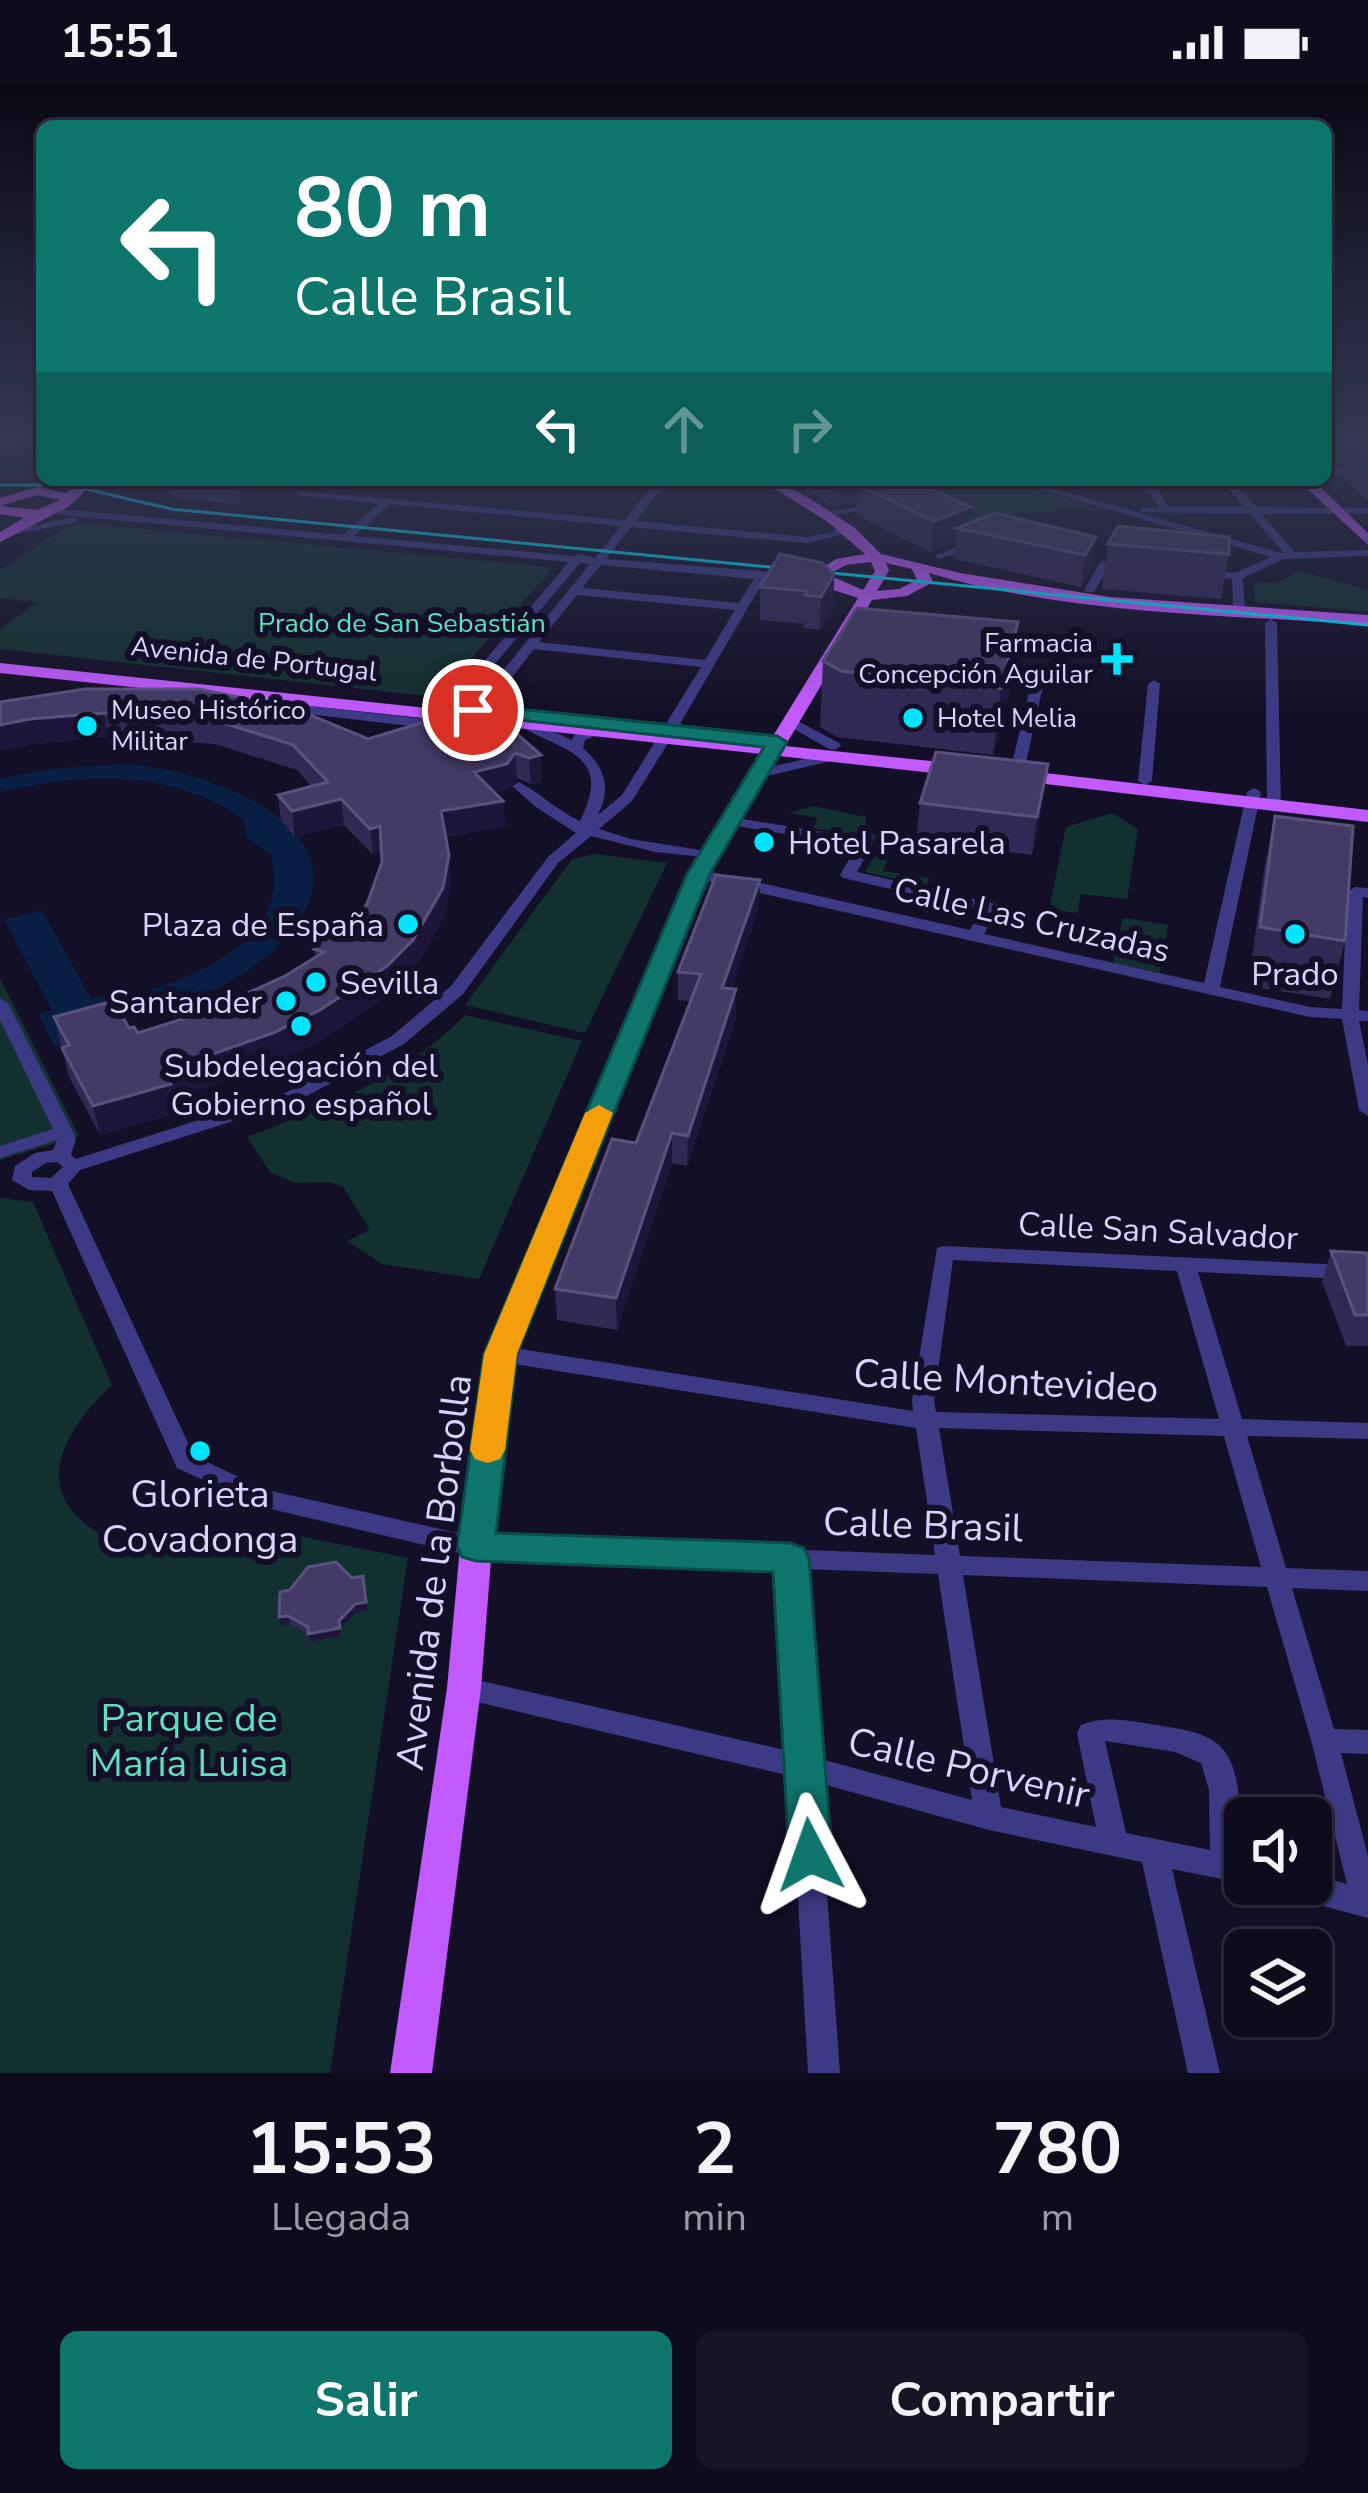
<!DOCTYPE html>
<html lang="es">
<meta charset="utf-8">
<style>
:root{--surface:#0e0b1c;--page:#171425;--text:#f1f3f6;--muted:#9b9ba3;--line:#2e2b3b;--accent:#0f766e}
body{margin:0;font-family:"Nunito Sans",sans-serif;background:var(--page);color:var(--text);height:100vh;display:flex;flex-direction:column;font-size:45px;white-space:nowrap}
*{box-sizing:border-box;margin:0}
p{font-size:39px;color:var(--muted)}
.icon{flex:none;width:66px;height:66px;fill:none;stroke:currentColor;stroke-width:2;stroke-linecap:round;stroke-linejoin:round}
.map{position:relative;height:1989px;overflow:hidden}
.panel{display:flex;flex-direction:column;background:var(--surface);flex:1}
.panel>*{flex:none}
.banner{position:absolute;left:36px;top:36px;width:1296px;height:366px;border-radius:18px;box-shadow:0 3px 9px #0004,0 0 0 3px var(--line);background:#0f766e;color:#fff;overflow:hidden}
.buttons{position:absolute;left:1224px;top:1713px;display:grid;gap:24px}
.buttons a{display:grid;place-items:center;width:108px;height:108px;border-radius:18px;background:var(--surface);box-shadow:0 3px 9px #0004,0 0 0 3px var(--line);font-size:60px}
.pin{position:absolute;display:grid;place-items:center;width:102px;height:102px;color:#fff;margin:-51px;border:6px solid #fff;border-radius:50%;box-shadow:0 3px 12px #0007}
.me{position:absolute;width:132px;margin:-66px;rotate:356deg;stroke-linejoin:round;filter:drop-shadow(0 0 9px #0008)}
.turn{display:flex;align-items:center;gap:42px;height:252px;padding:0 60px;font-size:54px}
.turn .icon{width:156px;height:156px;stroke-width:2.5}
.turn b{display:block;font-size:84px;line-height:102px}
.lanes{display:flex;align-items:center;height:114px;padding:0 60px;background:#0003;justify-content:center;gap:60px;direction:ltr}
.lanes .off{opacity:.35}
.eta{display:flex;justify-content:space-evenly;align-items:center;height:204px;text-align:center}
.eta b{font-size:72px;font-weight:700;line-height:84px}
.cta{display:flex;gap:24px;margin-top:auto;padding:24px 60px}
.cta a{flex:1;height:138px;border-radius:18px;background:var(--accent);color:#fff;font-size:48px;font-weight:700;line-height:138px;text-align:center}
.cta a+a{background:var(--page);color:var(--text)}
.status{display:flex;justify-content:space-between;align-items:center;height:84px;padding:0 60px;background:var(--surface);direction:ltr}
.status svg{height:33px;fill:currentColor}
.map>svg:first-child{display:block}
.green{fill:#12302f}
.water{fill:#0a1f44}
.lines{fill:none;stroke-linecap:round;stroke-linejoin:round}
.minor{fill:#3d3a85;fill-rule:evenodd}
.major{fill:#c25bff;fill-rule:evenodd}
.tram{stroke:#00e5ff;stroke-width:3}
.wall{fill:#312854}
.shaded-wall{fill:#1d163a}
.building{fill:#433a66;stroke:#5a527e;stroke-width:3}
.route{fill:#0f766e;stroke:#0a4d48;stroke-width:3}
.slow{fill:#f59e0b}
.poi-dot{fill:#00e5ff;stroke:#130f26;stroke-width:4.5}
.labels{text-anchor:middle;stroke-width:12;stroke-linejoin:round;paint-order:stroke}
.far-park-label{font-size:27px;fill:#5fe0c0;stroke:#130f26}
.far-poi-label{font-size:27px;fill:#d9d4ff;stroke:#130f26;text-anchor:start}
.far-street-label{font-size:27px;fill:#d9d4ff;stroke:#130f26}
.poi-label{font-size:33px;fill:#d9d4ff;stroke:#130f26;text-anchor:start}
.street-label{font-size:33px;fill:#d9d4ff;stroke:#130f26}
.near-street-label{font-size:39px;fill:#d9d4ff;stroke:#130f26}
.near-poi-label{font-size:39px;fill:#d9d4ff;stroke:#130f26}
.near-park-label{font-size:39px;fill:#5fe0c0;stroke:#130f26}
</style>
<div class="status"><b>15:51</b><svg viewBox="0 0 49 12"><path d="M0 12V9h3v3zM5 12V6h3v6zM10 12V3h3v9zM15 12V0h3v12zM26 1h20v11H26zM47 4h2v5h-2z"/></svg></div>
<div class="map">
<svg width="1368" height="1989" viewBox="0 0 1368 1989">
<rect width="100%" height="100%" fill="#130f26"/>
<!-- green -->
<g class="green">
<path d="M903,396L967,404C995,385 1071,417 1103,426L1017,429L997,452L974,444Z"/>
<path d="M80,439L550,483L553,484L436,613L0,565V545L37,518L0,514V486L69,441Z"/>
<path d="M1300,487L1368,506V528L1255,518L1254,498L1275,499Z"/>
<path d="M813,722L866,733V745L893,762L883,787L929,794L928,802L865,788L878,764L875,756L813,744L818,734L789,729Z"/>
<path d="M1112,729L1138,745L1127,815L1081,810L1077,829L1049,825L1066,743Z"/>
<path d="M595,770L667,779L585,949L465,921L572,775Z"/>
<path d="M1123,834L1168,841L1160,889L1113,879Z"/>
<path d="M0,894L79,1052L0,1076Z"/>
<path d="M465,931L582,957L479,1195L382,1180L347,1157L370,1146L343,1103L329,1098L295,1099L270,1088L247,1053C326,1023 405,993 465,931Z"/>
<path d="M0,1114L33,1118L112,1301C68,1342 28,1403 94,1446C111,1458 134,1467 155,1467C184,1468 238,1456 264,1445L408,1474L330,1989H0Z"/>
</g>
<!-- water -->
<path class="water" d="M130,680C222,688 388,755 276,864C234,905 175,922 120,937L123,944L55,963L39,931L52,926L4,835L42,826L91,915L104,912L109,919C178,899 298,863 270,769L247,755L244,736C172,684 82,689 0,708V694L58,684Z"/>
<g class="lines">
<!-- minor -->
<g class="minor">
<path d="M24,350H37L0,368V361Z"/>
<rect x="1326" y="384" width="42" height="6"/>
<path d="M212,396H249L287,402L282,405L217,399Z"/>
<path d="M658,396H668L636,437L806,453L834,448V442L839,439L844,442L845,450L806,459L631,443L606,475L762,487L798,495L792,498L764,496L681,638L682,651H672L667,638L701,583L534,565L489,622L450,638L496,673L498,676L491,680L444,646L274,626L268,622L274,618L434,636L569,478L50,430L45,427L50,424L343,451L379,419L302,412L298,411V407L625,436ZM390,420L621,442L595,474L579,470L574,472L354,452ZM580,479L590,480L479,616L456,626ZM601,481L754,495L739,519L582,504ZM577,511L735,526L705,576L539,558Z"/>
<path d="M1008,396H1024L1281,469H1284L1250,430L1141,428V424L1159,423L1142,396H1152L1169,423H1244L1221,396H1231L1256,423L1368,424V430H1261L1295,468L1368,466V472L1283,475L1243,494L1245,525L1239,528L1233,525L1232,495L1201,492L1195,489L1201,486L1235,489L1271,473Z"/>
<path d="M882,418L886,419V423L822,433L817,430Z"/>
<path d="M73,433L77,434V438L11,451L6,448Z"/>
<path d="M978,455L983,458L982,460L939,475L934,472Z"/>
<path d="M1101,477L1111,479L1094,508H1086L1084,506Z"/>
<path d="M1271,535L1277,539L1281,722L1274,726L1267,722L1265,539Z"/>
<path d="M992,585L1039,589L1045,593L1023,692L1016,696L1009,692L1032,596L988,592V586Z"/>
<path d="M1154,596L1160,600L1152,697L1145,701L1138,697L1148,600Z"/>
<path d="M538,633L580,634L582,637L575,641H538L572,656L574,651L602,641L607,640L614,644L585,656L583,664C606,685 611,703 598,731L622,711L658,653H668L670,656L632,717L599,745L631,755L713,768V774L655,768L591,752L558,779L463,910L404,960L299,1016L80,1086L68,1100L194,1372L267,1406L476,1453L935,1471L916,1344L501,1278L493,1275L490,1270L493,1265L501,1262L913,1327L912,1317L937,1164L944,1162L1368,1182V1196L1198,1188L1242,1335L1368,1339V1355L1247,1352L1286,1484L1368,1487V1507L1292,1504L1334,1645L1368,1646V1670L1341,1669L1368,1772V1834L1293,1814L1283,1810L1279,1800H1311V1791L1347,1800L1311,1656L1267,1503L963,1491L1001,1723L1096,1743L1077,1649L1081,1641C1106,1631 1129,1637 1156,1641C1175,1644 1203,1647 1219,1661C1246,1686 1238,1740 1238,1772L1245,1774L1246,1800L1172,1785L1220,1989H1188L1142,1778L989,1746L819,1699L840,1989H808L791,1692L464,1615L455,1612L451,1604L455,1596L464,1593L789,1667L778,1484L476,1473L262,1423L177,1384L52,1107L29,1106L12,1096L15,1082L35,1069L53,1066L57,1056L0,1074V1062L53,1045L0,936V914L8,919L73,1048L76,1055L71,1071L76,1075L287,1008L392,952L451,902L548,773L576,749L536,723L512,702L519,698C540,709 558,727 580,737C614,669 563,668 518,641L525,637L533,639V634ZM57,1078L63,1083L51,1094L32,1093V1088L46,1079ZM953,1176L1177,1187L1219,1335L936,1328L934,1317ZM939,1344L1224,1352L1261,1483L960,1472ZM803,1485L938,1490L972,1716L817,1674ZM1105,1657L1175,1668L1201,1679L1209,1706L1210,1766L1126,1749Z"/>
<path d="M792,634L839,659L841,662L834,666L829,665L787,641V635Z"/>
<path d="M694,650H734L741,654L734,658L689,657L687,654Z"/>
<path d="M830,669L837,673L835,676L759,694L752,690L754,687Z"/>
<path d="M1254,704L1261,708L1220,903L1310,923L1342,925L1347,808L1355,803L1368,804V814L1363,813L1359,926L1368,927V937H1359L1368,980V1032L1359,1026L1342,935L1310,933L698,795L690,790L698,785L970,846L981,826L843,794L840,791L857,762L731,741L724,737L731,733L866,755L873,759L857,788L996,820L998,823L984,850L1204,899L1247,708Z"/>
</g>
<!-- major -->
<g class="major">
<path d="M82,396H97L68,423L0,458V448L24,434L0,430V414L38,403L66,409ZM38,411L60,416L37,426L0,422Z"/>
<path d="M761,396H777L820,421L855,444L881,470L960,489L1110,513L1368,531V541C1222,530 1070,531 929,489L933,498L907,512L872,516L785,662L960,680L969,686L960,692L779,672L708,790L515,1270L492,1463L481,1604L432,1989H390L447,1604L460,1463L487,1270L688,790L762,670L0,589V579L768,660L858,514L830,505L818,494L819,486L836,475L865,470L828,438ZM871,478L875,487L863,506L833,493V488L846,481ZM886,479L912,485L917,496L899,505L877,507L889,487Z"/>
<path d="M1298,396H1313L1368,449V461Z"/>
<path d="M1019,686L1368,726V738L1012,696L1010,692Z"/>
</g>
<!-- tram -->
<path class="tram" d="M0,401H69L171,425L1368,541"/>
</g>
<!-- wall -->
<g class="wall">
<path d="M1326,350H1368V418L1343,394L1347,380H1326Z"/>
<path d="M169,396H257L258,407L240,420L172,414Z"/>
<path d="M791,396H891L970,423L969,439L1096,453L1092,484L1081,503L954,475L955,458L931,468L857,432L858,418L833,422Z"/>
<path d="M1108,460L1229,470L1221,515L1102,505Z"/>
<path d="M834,490L833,523L820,546L803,544L804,540L760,536V503Z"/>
<path d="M823,577L1011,602L993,671L837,653L820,643Z"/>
<path d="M85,605L368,655L450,664L497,661L516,649L542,697L531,700L517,694L509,705L494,709L503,717L505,743L446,753L451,798L445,831L416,884L390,910L324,955L278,978L174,1015L177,1029L100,1051L69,993L54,933L129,944L138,949L208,927L285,892L316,873L314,865L350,842L367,820L382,778V769L373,771L344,741L295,753L281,736L278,711L311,702L297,686L215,660L109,653L35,660Z"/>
<path d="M1048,680L1043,718L1032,771L916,757L920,719Z"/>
<path d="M1275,732L1345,857L1330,915L1248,902L1264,786Z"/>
<path d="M759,823L731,905H736V934L687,1082L672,1079L617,1246L557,1236L555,1205L636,1059L691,917L678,916V888Z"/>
<path d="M1331,1167L1368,1169V1262H1346L1322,1198Z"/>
<path d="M363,1492L368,1526L357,1528L340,1545L341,1552L310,1558L308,1551L290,1540L281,1542L279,1533L352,1494Z"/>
</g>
<!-- shaded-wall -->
<g class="shaded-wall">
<path d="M239,396H257L258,407L240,420L237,397Z"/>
<path d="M834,396H891L890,412L859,402L858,418L833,422Z"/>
<path d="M970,423L968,446L956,444L955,458L931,468L934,437Z"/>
<path d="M1096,453L1092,484L1081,503L1085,471Z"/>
<path d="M834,490L833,523L820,546L821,513Z"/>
<path d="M1018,538L1011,602L993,671L1001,604Z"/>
<path d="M104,629L109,653L35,660L0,667V641L30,635Z"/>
<path d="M515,669L517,694L509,705L475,713L474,688Z"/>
<path d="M541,671L542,697L531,700L529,674Z"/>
<path d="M1048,680L1043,718L1032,771L1037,733Z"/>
<path d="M341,715L344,741L295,753L292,727Z"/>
<path d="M503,717L505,743L444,753L441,727Z"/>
<path d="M380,742L383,769L373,771L370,745Z"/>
<path d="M449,771L451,798L445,831L416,884L390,910L324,955L278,978L174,1015L177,1029L100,1051L93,1022L164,987L273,949Z"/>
<path d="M760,796L759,823L722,932V904Z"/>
<path d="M736,905V934L687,1082L688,1052Z"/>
<path d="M672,1049V1079L617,1246L616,1214Z"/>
<path d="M366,1518L368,1526L357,1528L340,1545L339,1537L355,1520Z"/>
<path d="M288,1532L290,1540L281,1542L279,1533Z"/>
<path d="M340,1544L341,1552L310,1558L308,1550Z"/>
</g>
<!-- building -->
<g class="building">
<path d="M1368,353V368L1352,354Z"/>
<path d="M899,396H912L970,423L934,437L859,402Z"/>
<path d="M995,429L1096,453L1085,471L956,444Z"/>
<path d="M1118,442L1229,453V470L1108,460Z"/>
<path d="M780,470L822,479L834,490L821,513L805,511L807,507L760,503Z"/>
<path d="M857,524L1018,538L1001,604L841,587L823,577Z"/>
<path d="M85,605H199L293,624L368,655L421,639L450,664L481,657L497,661L502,652L516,649L541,671L529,674L515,669L507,680L474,688L503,717L441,727L449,771L443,804L413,856L387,882L320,926L273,949L164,987L171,1000L93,1022L62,964L69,961L54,933L113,917L129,944L134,943L138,949L208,927L285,892L324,868L314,865L342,840L350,842L367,820L382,778L380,742L370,745L341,715L292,727L278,711L328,698L293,661L211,635L104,629L30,635L0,641V618Z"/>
<path d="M936,668L1048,680L1037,733L920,719Z"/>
<path d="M1275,732L1353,742L1345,857L1260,843Z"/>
<path d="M716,791L760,796L722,904L736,905L688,1052L672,1049L616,1214L555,1205L612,1055L636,1059L701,890L678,888Z"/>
<path d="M1331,1167L1368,1169V1231H1355Z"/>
<path d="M336,1478L352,1494L363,1492L366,1518L355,1520L339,1537L340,1544L308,1550V1543L288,1532L279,1533L280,1508L290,1506L308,1483Z"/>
</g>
<!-- sky -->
<linearGradient id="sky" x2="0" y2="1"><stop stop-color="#0a0815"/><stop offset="0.56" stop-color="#333752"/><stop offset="1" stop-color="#333752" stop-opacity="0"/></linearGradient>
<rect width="1368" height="629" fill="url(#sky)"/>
<!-- route -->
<path class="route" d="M473,620L777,652L787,658L710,790L517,1270L496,1449L790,1459L804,1464L809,1474L832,1771L826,1785L810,1791L795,1785L789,1771L773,1488L476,1477L462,1473L457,1462L484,1270L687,790L764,663L466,630L463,626Z"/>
<!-- slow -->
<path class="slow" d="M599,1021L613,1029L517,1270L505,1366L500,1375L488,1379L475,1375L470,1366L484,1270L585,1029Z"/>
<!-- markers -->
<g class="poi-dot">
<path d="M1111 557h12v12h12v12h-12v12h-12v-12h-12v-12h12z"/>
<circle cx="913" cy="634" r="12"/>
<circle cx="87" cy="642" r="12"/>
<circle cx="764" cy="758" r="12"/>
<circle cx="408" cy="840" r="12"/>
<circle cx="1295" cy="850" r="12"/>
<circle cx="316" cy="898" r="12"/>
<circle cx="286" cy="917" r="12"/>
<circle cx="301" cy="942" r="12"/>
<circle cx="200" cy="1367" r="12"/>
</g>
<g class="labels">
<!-- far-park labels -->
<g class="far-park-label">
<text x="402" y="548">Prado de San Sebastián</text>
</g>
<!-- far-poi labels -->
<g class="far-poi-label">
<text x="1093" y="568" text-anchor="end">Farmacia<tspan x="1093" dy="31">Concepción Aguilar</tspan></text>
<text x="111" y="635">Museo Histórico<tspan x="111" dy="31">Militar</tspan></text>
<text x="937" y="643">Hotel Melia</text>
</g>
<!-- far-street labels -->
<g class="far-street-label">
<text transform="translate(254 575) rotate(6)" y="9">Avenida de Portugal</text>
</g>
<!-- poi labels -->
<g class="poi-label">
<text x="788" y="770">Hotel Pasarela</text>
<text x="384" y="852" text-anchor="end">Plaza de España</text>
<text x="1295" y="901" text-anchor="middle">Prado</text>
<text x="340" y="910">Sevilla</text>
<text x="262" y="929" text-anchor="end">Santander</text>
<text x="301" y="993" text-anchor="middle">Subdelegación del<tspan x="301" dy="38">Gobierno español</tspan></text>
</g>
<!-- street labels -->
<g class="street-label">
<text transform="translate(1032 835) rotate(13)" y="12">Calle Las Cruzadas</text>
<text transform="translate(1158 1146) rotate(3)" y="12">Calle San Salvador</text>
</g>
<!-- near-street labels -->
<g class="near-street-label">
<text transform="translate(1006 1296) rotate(3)" y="14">Calle Montevideo</text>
<text transform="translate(923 1440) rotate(2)" y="14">Calle Brasil</text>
<text transform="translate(433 1488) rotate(-83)" y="14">Avenida de la Borbolla</text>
<text transform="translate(969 1683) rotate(13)" y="14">Calle Porvenir</text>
</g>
<!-- near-poi labels -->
<g class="near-poi-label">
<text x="200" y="1423">Glorieta<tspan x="200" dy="45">Covadonga</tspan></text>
</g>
<!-- near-park labels -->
<g class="near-park-label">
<text x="189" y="1647">Parque de<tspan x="189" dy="45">María Luisa</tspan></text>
</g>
</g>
</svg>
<div class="buttons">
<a><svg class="icon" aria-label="sound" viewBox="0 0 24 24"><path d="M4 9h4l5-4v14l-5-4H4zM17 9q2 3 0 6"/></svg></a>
<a><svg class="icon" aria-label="layers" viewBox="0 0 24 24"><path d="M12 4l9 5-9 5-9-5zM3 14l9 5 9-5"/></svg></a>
</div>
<div class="pin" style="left:473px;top:626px;background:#d93025"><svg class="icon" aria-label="arrive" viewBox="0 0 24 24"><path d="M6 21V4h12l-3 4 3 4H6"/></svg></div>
<svg class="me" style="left:810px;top:1771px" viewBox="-20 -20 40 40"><path d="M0-17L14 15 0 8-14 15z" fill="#0f766e" stroke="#fff" stroke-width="4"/></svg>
<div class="banner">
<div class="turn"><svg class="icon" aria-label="left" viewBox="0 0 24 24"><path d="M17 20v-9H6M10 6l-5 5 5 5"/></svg><div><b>80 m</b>Calle Brasil</div></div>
<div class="lanes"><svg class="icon" aria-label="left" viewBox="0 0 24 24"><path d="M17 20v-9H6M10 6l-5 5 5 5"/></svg><svg class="icon off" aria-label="ahead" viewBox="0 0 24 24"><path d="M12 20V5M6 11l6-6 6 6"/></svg><svg class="icon off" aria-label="right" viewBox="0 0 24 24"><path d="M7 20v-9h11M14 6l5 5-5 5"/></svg></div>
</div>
</div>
<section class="panel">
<div class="eta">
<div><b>15:53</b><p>Llegada</p></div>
<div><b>2</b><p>min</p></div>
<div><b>780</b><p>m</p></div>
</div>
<div class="cta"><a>Salir</a><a>Compartir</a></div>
</section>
